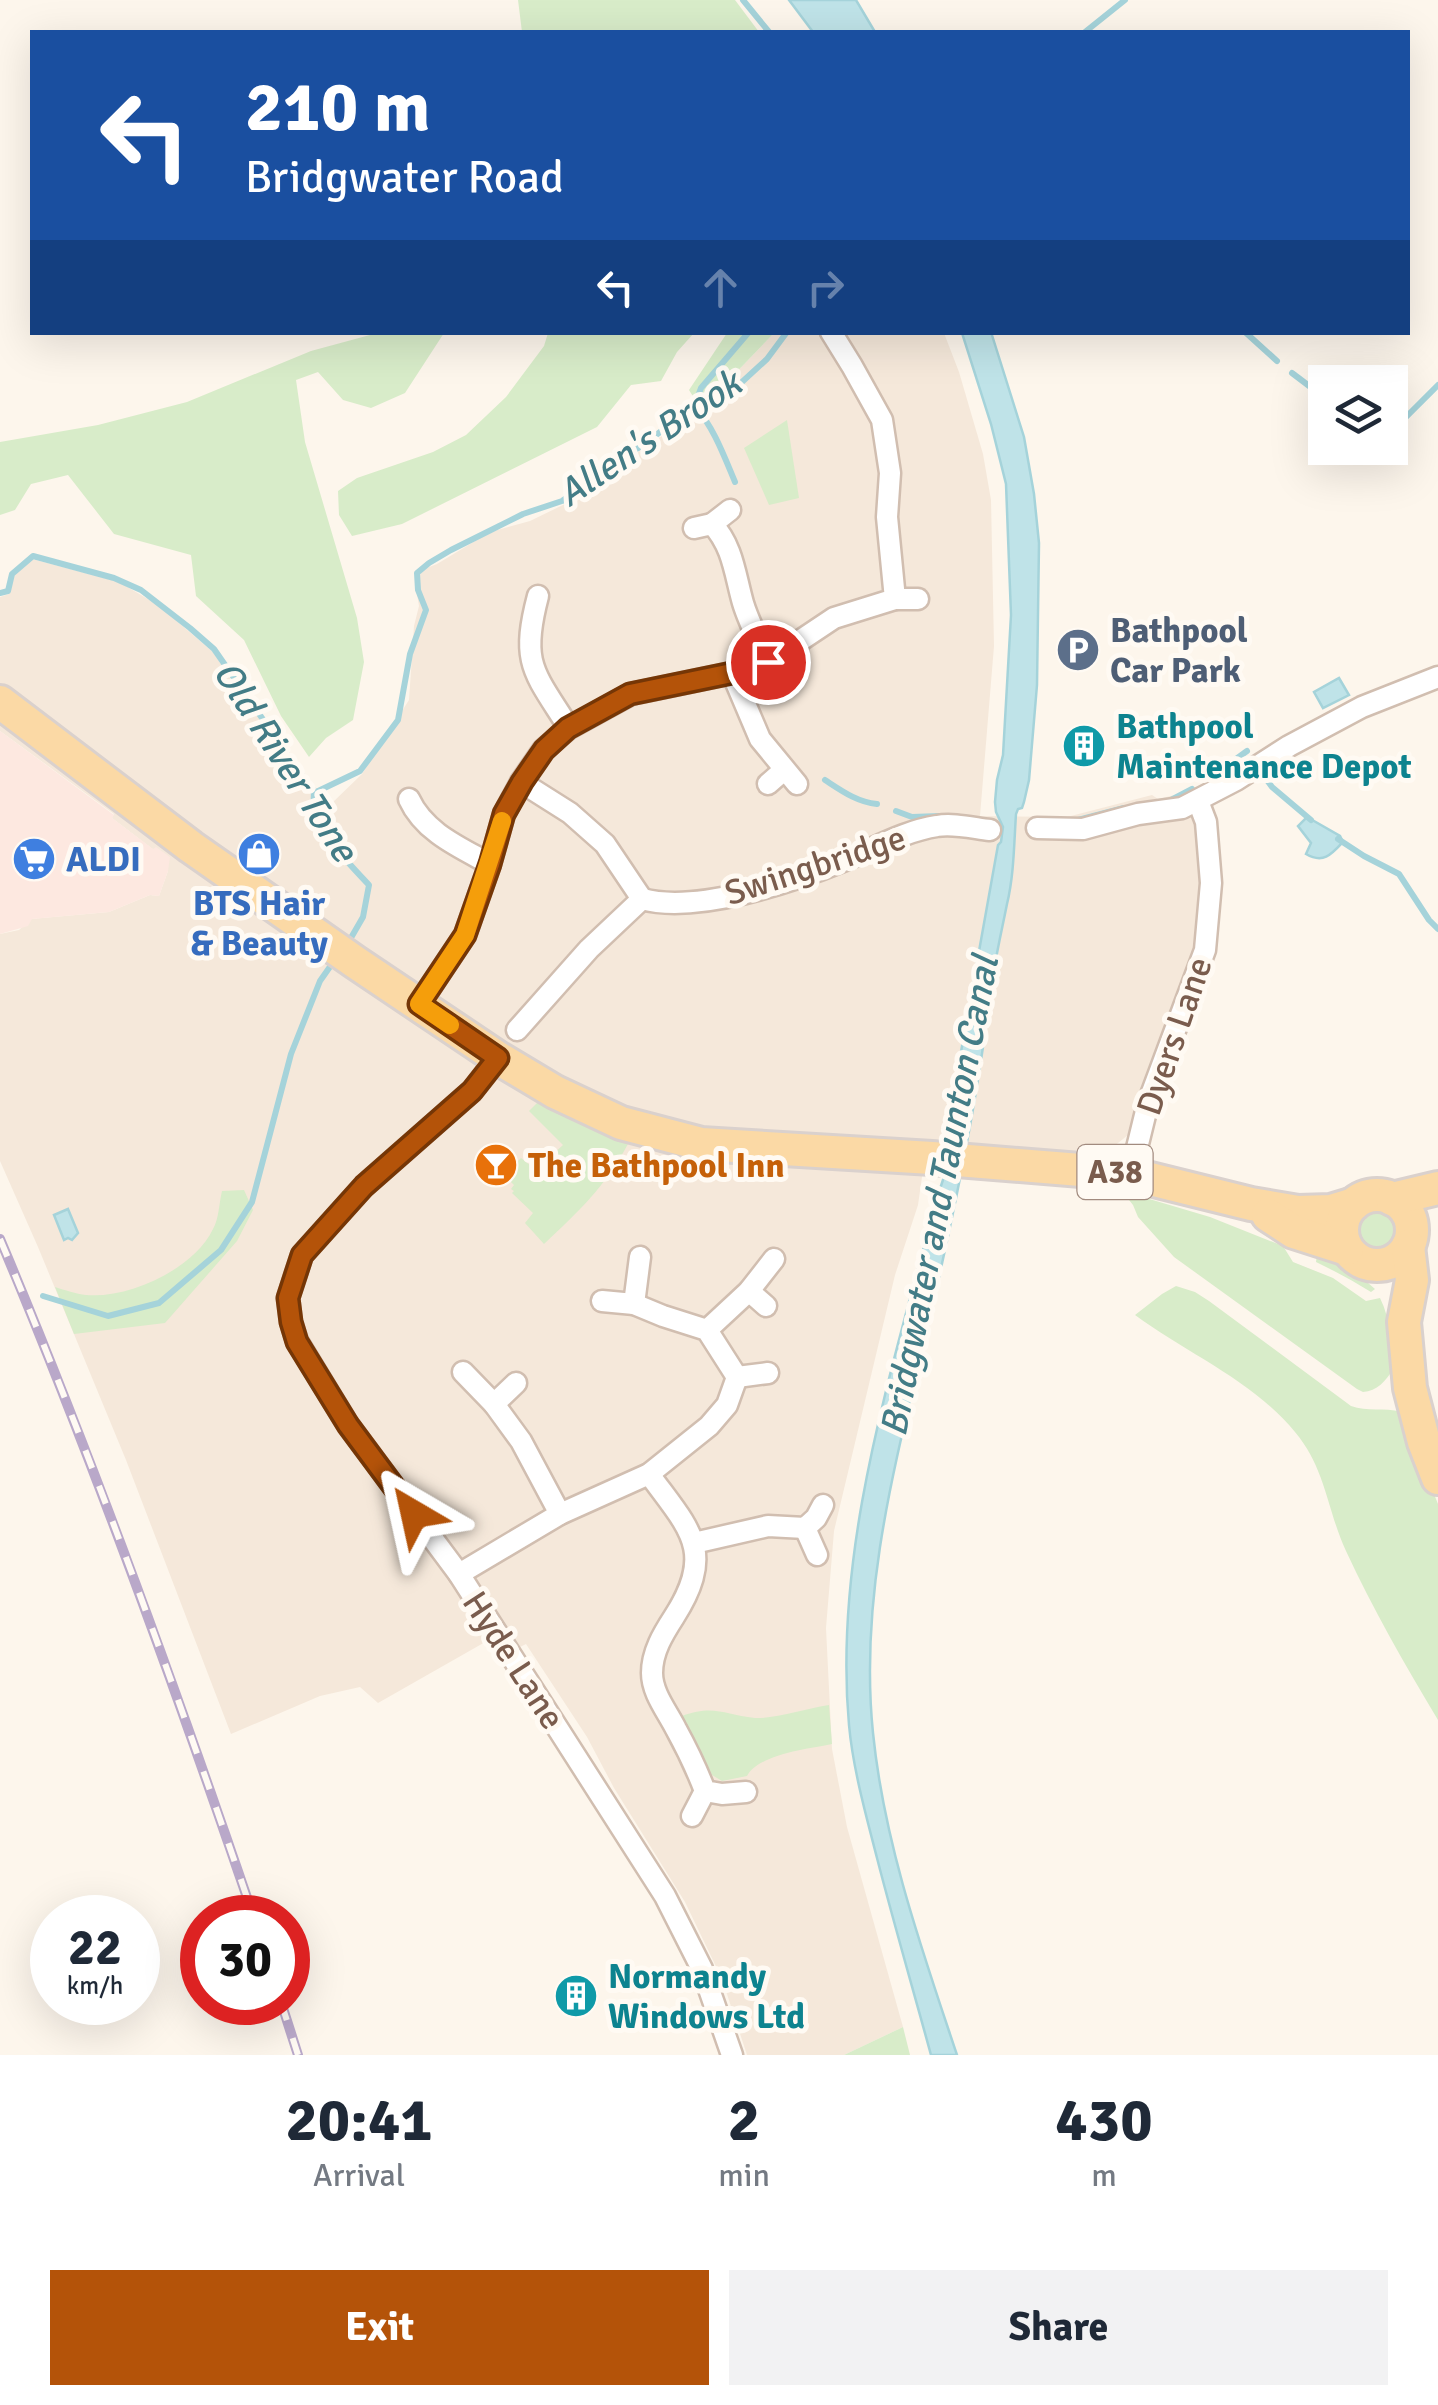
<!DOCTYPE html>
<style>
:root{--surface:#fff;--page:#f2f2f3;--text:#1f2937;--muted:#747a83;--accent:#b45309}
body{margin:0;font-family:Signika,sans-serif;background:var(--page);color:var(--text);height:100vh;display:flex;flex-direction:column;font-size:38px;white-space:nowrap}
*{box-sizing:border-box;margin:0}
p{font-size:32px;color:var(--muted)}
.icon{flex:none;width:55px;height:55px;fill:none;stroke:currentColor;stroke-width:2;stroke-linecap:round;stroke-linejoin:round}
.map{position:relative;height:2055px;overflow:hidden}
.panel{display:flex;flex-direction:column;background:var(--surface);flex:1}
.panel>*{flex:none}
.guide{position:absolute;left:30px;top:30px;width:1380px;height:305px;border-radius:0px;box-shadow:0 10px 40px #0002;background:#1a4fa0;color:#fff;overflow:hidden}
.tools{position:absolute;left:1308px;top:365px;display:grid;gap:20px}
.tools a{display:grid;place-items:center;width:100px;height:100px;border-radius:0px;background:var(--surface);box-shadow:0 10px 40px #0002;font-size:50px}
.speed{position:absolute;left:30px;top:1895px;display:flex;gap:20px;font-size:50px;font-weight:700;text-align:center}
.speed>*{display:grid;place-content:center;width:130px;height:130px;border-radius:50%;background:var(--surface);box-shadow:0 10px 40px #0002;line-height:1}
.speed small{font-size:25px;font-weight:400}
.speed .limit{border:15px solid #d22;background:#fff;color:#111}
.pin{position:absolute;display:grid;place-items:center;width:85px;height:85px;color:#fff;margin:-42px;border:5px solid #fff;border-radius:50%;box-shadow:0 2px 10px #0007}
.me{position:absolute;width:110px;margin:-55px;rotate:324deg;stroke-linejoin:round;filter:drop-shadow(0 0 8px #0008)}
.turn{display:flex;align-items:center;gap:35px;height:210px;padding:0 50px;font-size:45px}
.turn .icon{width:130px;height:130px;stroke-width:2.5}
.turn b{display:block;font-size:70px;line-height:85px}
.lanes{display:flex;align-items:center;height:95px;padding:0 50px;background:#0003;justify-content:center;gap:50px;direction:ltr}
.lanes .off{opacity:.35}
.eta{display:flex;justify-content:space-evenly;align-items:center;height:170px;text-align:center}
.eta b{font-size:60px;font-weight:800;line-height:70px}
.primary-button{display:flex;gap:20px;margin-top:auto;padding:20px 50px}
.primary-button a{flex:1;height:115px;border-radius:0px;background:var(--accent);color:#fff;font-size:40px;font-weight:800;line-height:115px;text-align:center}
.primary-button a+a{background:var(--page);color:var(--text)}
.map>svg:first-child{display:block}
.residential{fill:#f5e8da}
.commercial{fill:#fde8e0}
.green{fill:#d8ecc9}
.water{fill:#bfe3e8;stroke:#a5d3da;stroke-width:2.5}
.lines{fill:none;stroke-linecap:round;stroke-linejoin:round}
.stream{stroke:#a5d3da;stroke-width:6}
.minor-casing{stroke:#d1beb0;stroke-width:25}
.primary-casing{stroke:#dad1cd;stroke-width:38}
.minor{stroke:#fff;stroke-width:20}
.primary{stroke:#fbd9a5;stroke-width:32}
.rail-casing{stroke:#b9a8c9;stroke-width:10}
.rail{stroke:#fffaf3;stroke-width:6;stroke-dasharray:19;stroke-linecap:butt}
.route-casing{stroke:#753606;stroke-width:25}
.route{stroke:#b45309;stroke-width:18}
.slow{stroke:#f59e0b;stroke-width:18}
.labels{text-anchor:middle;stroke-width:10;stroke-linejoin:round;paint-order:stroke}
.shield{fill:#fffaf3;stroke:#a28b7f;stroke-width:2.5}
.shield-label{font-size:32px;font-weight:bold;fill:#7a5c4d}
.service-label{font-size:35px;font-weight:bold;fill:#4e5e75;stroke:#fffaf3;text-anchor:start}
.culture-label{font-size:35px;font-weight:bold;fill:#0d838f;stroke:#fffaf3;text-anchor:start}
.shop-label{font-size:35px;font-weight:bold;fill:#366cbe;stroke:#fffaf3;text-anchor:start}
.street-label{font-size:35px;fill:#7a5c4d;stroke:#fffaf3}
.food-label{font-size:35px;font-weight:bold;fill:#c56008;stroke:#fffaf3;text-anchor:start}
.water-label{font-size:38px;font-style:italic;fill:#437c86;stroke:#fffaf3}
</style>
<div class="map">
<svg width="1438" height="2055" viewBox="0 0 1438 2055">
<rect width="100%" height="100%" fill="#fdf6ec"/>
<!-- residential -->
<path class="residential" d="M774,333H944L959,372L983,454L991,500L994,646L980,816L1067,817L1152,795L1158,799L1179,794L1201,823L1204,865L1197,939L1194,951L1173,1002L1140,1114L1128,1135L1108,1151L1099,1153L926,1149L918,1205L895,1275L834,1531L826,1628L832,1749L847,1827L903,2027L844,2055H747L722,1979L685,1902L614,1788L587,1737L526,1644L498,1658L487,1641L378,1703L360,1687L320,1696L231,1734L126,1460L38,1247L0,1161V934L19,930L31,919L109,912L150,895L159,896L168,871L154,850L112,818L114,814L0,731V597L9,594L13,576L32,559L119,582L158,605L213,652L233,683L310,782L332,803L362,774L409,700L414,626L419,606L415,582L424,569L437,564L490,532L530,521L567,503L588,482L637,453L701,409Z"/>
<!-- commercial -->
<path class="commercial" d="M0,731L114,815L112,818L153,849L156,847L170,857L168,871L159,896L150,895L109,912L32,919L28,926L0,934Z"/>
<!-- green -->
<g class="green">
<path d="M518,0H735L759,32H522Z"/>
<path d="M381,332L444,333L405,393L371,408L343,400L318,372L296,380L305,442L357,618L364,662L353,720L326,738L309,757L281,716L244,640L196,596L191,555L114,534L68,475L31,484L15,510L0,515V442L98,425L187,402L311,351Z"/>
<path d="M548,333H694L677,352L661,381L631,385L597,427L402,524L352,536L339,515L338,491L357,478L433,452L466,435L506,397L544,346Z"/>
<path d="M727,333H774L701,409L689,390Z"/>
<path d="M787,420L799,498L769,505L744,448Z"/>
<path d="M540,1100L590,1127L628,1144C604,1188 580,1210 544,1244L525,1223L533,1213L512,1193L514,1191L511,1189L514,1185L509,1180L515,1171L512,1167L521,1158L536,1170L563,1145L529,1111Z"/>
<path d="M244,1190L253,1210L237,1241L165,1323L74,1334L55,1287C65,1290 76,1294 86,1295C129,1299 194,1269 213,1229C219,1219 219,1203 222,1191Z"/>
<path d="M1125,1195L1146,1198L1210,1217L1283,1246L1293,1262L1333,1278L1366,1301L1380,1298C1391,1320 1391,1344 1393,1369C1386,1381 1377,1391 1363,1392L1357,1389L1174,1257L1138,1217L1133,1205Z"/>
<circle cx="1377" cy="1229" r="23"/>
<path d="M1317,1254L1353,1270L1375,1289L1371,1292C1353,1281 1335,1271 1316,1262Z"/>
<path d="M1176,1286L1195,1292L1209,1301L1351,1406C1367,1412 1384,1407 1401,1412L1438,1504V1720C1405,1665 1373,1609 1346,1551C1327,1510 1326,1469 1295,1432C1252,1380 1188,1354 1135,1315L1162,1294Z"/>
<path d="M829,1705L832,1744C808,1749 759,1754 747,1776L722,1781L712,1775L682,1716C714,1704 725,1715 755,1718C774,1719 808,1708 829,1705Z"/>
<path d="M903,2027L910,2055H844Z"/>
</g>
<!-- water -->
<g class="water">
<path d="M789,0H856L875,32H813Z"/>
<path d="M991,332L1024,437L1034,494L1039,543L1037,685L1029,780L1024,802L1022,808L1018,809L1016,814C1014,844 1014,875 1007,904C1001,934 994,964 990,994C979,1089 960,1184 939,1277C906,1428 857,1576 873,1733C884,1843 922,1950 957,2055H931C913,1989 894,1924 877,1858C866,1815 853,1769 849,1725C833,1549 892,1372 935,1204C942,1181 953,1157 953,1132C953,1118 953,1105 954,1091L998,845L1001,842L1003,827L996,812L995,802L997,780L1003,755L1011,615L1006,484L991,424L962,333Z"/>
<path d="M1339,678L1349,695L1323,708L1314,692Z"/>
<path d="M1307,817L1340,836L1343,842C1331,855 1323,864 1306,854L1311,843L1298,826Z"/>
<path d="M68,1209L78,1233L72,1240L68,1238L64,1240L54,1215Z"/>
</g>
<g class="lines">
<!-- stream -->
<g class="stream">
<path d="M743,0L769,32"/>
<path d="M1085,32L1125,0"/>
<path d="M1245,332L1277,361"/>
<path d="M1292,373L1325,398"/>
<path d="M695,406C714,428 724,456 735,482"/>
<path d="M694,407L701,388L749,332"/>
<path d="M1390,433L1438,385"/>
<path d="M0,593L8,591L12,574L33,556L114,578L141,590L190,628L214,649L314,793C310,827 348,862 369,885L363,917L348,943"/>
<path d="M1225,767L1247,751"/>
<path d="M1264,776L1272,787L1311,820"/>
<path d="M825,780C842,791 857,802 877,804"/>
<path d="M314,793L360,771L398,720L410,654L426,610L418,590L417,573L429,563L451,550L523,514L562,501L579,489L598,469L640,447L695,406L730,393L767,359L787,332"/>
<path d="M1171,800L1192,789"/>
<path d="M896,811L912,817L940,816"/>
<path d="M1078,820L1124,808"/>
<path d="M1338,839L1364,856L1399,874L1429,920L1438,929"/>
<path d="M43,1296L108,1316L159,1303L221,1250L252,1202L291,1054L320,981L334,961"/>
</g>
<!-- minor casing -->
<g class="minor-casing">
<g id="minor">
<path d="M712,524L730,510"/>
<path d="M538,596C520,664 534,672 569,728"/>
<path d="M895,599H918"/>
<path d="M768,662L834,618L895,599L887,517L890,473L882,420L852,366L831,332"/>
<path d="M732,673L760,739L797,784"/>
<path d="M521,782L570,813L605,844L642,899"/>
<path d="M768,784L784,770"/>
<path d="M409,799C424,832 459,847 490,864"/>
<path d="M1037,828L1083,829L1138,814L1182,808L1236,780L1289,746L1362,707L1438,677"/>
<path d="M642,899C696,914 792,882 843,861C874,849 904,831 937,826C953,823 973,828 990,830"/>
<path d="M419,1004L465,935L490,864L504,814L521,782L543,750L569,728L631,694L732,673L768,662C760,643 749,623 743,603C735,575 733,546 712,524L694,528"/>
<path d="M517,1030L589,949L642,899"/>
<path d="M498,1058L472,1091L364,1186L302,1255L288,1298L291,1322L297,1341L348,1425L459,1574L665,1896L702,1969L732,2055"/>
<path d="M1136,1152L1148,1103L1205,950L1211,883L1206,822L1198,801"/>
<path d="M749,1291L766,1306"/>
<path d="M634,1304L640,1257"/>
<path d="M707,1330L749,1291L774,1259"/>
<path d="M463,1372L494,1404L521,1441L560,1514"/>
<path d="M737,1377L768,1373"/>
<path d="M494,1404L516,1383"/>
<path d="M649,1474C688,1528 717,1550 674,1617C663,1634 652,1652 652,1673C652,1693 667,1711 676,1729C687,1749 697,1770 705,1791L722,1794L746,1792"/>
<path d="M805,1528L817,1555"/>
<path d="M694,1543L768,1526L805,1528L816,1518L823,1505"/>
<path d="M459,1574L560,1514L649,1474L709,1426L727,1405L737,1377L707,1330L663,1316L634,1304L602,1301"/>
<path d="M692,1816L705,1791"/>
</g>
</g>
<!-- primary casing -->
<g class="primary-casing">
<g id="primary">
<path d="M0,702L191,847L355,962L498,1058L555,1092L621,1123L701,1144L932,1158L1130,1174L1251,1204L1298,1212L1331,1211L1354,1204"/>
<circle cx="1377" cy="1230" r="35"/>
<path d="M1392,1199L1438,1188"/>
<path d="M1268,1215L1294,1232L1347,1249"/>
<path d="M1408,1246L1412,1280L1404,1322L1410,1388L1424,1442L1438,1478"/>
</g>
</g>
<!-- minor -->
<use href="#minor" class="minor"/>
<!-- primary -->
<use href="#primary" class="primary"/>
<!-- rail casing -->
<g class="rail-casing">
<g id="rail">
<path d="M0,1239C94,1462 176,1689 254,1918"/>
<path d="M281,2002L298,2055"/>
</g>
</g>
<!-- rail -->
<use href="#rail" class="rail"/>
</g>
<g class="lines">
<!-- route casing -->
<g class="route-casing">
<path id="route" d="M414,1514L348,1425L297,1342L291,1322L288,1298L302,1255L364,1186L472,1091L498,1058L419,1004L465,935L490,864L504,814L522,782L544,750L568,728L630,694L732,673L768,662"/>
</g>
<!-- route -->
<use href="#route" class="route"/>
<!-- slow -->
<path class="slow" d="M450,1025L419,1004L465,935L502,821"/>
</g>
<!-- icons -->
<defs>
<g id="parking-disc" transform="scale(2.25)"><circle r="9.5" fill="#5c6f8a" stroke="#fffaf3"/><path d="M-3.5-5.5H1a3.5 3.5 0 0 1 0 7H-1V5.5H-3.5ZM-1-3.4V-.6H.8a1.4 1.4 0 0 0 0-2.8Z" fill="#fff"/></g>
<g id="building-disc" transform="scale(2.25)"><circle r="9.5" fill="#0f9aa8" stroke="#fffaf3"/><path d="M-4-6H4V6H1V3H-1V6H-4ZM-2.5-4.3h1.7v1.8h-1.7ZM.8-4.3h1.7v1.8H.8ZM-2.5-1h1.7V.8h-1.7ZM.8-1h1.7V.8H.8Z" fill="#fff"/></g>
<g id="shop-disc" transform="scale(2.25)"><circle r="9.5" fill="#3f7fe0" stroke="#fffaf3"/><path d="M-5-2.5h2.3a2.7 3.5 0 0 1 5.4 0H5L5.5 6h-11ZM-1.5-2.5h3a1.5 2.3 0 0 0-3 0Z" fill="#fff"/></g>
<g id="supermarket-disc" transform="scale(2.25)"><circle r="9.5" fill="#3f7fe0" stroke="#fffaf3"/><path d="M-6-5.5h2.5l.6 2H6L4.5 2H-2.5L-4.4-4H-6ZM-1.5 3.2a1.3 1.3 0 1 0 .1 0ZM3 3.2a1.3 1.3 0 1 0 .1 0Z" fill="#fff"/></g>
<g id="bar-disc" transform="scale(2.25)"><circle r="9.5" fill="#e8710a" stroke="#fffaf3"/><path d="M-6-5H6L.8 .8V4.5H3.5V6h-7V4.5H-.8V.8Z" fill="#fff"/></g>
</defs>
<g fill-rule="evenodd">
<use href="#parking-disc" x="1078" y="650"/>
<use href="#building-disc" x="1084" y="746"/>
<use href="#shop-disc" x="259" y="854"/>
<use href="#supermarket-disc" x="34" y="859"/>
<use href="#bar-disc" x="496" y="1165"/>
<use href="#building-disc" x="576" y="1996"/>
</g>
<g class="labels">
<!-- shield labels -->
<rect class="shield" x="1077.5" y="1145" width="75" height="54" rx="8"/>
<g class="shield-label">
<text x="1115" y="1183">A38</text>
</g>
<!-- service labels -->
<g class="service-label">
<text x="1110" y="642">Bathpool<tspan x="1110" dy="40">Car Park</tspan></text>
</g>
<!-- culture labels -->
<g class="culture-label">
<text x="1116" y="738">Bathpool<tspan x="1116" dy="40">Maintenance Depot</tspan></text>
<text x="608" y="1988">Normandy<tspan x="608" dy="40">Windows Ltd</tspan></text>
</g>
<!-- shop labels -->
<g class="shop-label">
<text x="66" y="871">ALDI</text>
<text x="259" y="915" text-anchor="middle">BTS Hair<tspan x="259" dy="40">&amp; Beauty</tspan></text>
</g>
<!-- street labels -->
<g class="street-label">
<text transform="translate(815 865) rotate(-18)" y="12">Swingbridge</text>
<text transform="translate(1174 1036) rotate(-71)" y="12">Dyers Lane</text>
<text transform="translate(514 1660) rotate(57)" y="12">Hyde Lane</text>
</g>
<!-- food labels -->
<g class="food-label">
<text x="528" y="1177">The Bathpool Inn</text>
</g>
<!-- water labels -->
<g class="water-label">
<text transform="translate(649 438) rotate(-34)" y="13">Allen's Brook</text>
<text transform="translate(286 761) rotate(57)" y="13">Old River Tone</text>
<text transform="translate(939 1196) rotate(-79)" y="13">Bridgwater and Taunton Canal</text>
</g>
</g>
</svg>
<div class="tools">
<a><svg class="icon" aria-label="layers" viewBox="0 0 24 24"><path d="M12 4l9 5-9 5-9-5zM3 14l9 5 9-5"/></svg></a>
</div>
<div class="speed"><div>22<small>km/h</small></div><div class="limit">30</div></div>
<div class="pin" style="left:768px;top:662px;background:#d93025"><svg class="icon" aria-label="arrive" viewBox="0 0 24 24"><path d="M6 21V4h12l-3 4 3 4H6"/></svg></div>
<svg class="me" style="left:414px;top:1514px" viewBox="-20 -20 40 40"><path d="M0-17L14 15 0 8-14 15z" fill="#b45309" stroke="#fff" stroke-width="4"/></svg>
<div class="guide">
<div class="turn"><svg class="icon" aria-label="left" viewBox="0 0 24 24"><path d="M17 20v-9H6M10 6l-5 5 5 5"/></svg><div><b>210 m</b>Bridgwater Road</div></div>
<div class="lanes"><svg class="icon" aria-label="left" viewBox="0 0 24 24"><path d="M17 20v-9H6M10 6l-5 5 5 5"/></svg><svg class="icon off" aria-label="ahead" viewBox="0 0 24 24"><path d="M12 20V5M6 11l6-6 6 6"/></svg><svg class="icon off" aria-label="right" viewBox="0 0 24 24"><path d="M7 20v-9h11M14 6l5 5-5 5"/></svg></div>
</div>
</div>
<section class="panel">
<div class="eta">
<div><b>20:41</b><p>Arrival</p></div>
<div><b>2</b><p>min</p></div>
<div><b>430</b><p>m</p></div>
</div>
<div class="primary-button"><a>Exit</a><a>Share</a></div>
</section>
